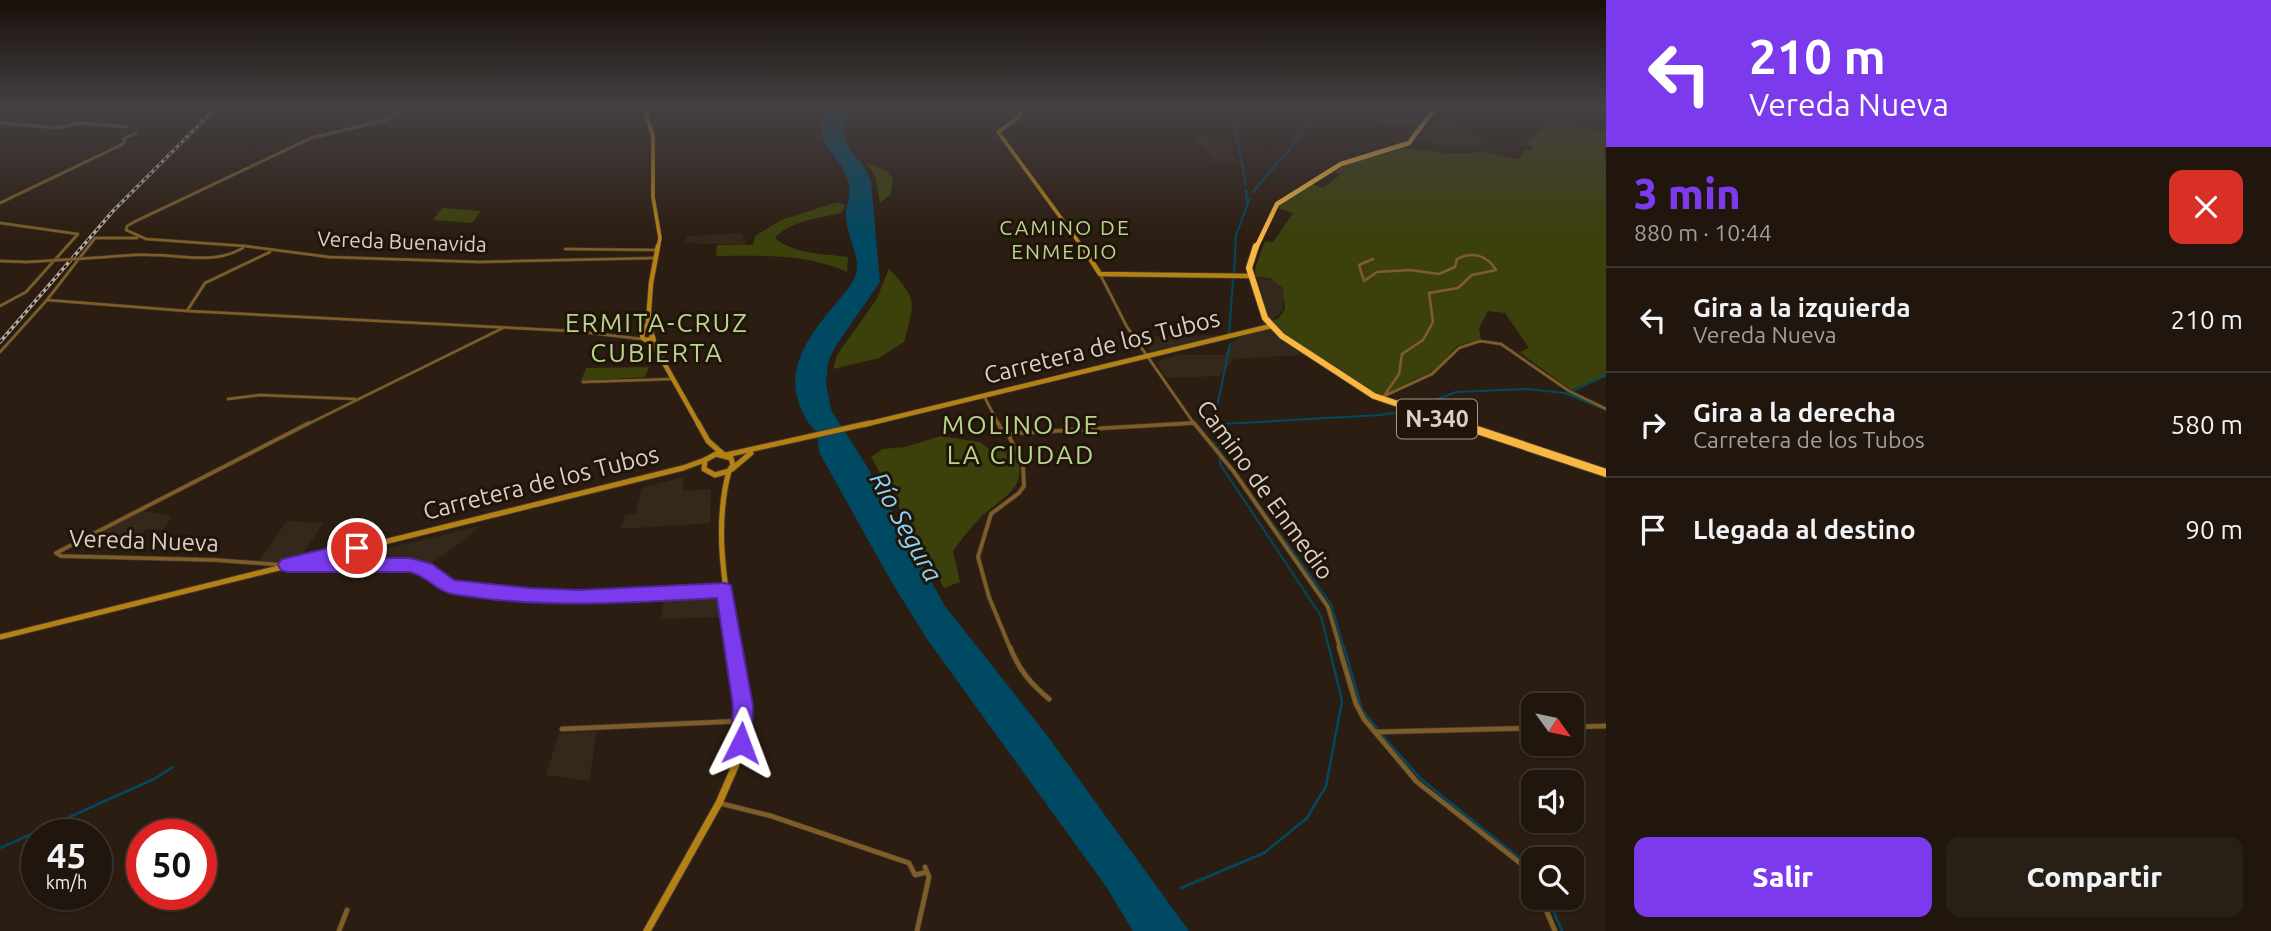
<!DOCTYPE html>
<html lang="es">
<meta charset="utf-8">
<style>
:root{--surface:#20160d;--page:#281f16;--text:#f1f3f6;--muted:#a29f9d;--line:#3d352e;--accent:#7c3aed}
body{margin:0;font-family:Ubuntu,sans-serif;background:var(--page);color:var(--text);height:100vh;display:flex;flex-direction:column;font-size:26px;white-space:nowrap}
*{box-sizing:border-box;margin:0}
p{font-size:23px;color:var(--muted)}
.icon{flex:none;width:38px;height:38px;fill:none;stroke:currentColor;stroke-width:2;stroke-linecap:round;stroke-linejoin:round}
.map{position:relative;flex:1;overflow:hidden}
.panel{display:flex;flex-direction:column;background:var(--surface);width:665px}
.panel>*{flex:none}
.top-card{background:#7c3aed;color:#fff;overflow:hidden}
.needle{width:46px;rotate:123deg}
.fabs{position:absolute;left:1521px;top:693px;display:grid;gap:14px}
.fabs a{display:grid;place-items:center;width:63px;height:63px;border-radius:14px;background:var(--surface);box-shadow:0 2px 5px #0004,0 0 0 2px var(--line);font-size:35px}
.speed{position:absolute;left:21px;top:819px;display:flex;gap:14px;font-size:35px;font-weight:700;text-align:center}
.speed>*{display:grid;place-content:center;width:91px;height:91px;border-radius:50%;background:var(--surface);box-shadow:0 2px 5px #0004,0 0 0 2px var(--line);line-height:1}
.speed small{font-size:18px;font-weight:400}
.speed .limit{border:10px solid #d22;background:#fff;color:#111}
.pin{position:absolute;display:grid;place-items:center;width:60px;height:60px;color:#fff;margin:-30px;border:4px solid #fff;border-radius:50%;box-shadow:0 2px 7px #0007}
.me{position:absolute;width:77px;margin:-38px;rotate:3deg;stroke-linejoin:round;filter:drop-shadow(0 0 5px #0008)}
.turn{display:flex;align-items:center;gap:24px;height:147px;padding:0 28px;font-size:32px}
.turn .icon{width:91px;height:91px;stroke-width:2.5}
.turn b{display:block;font-size:49px;line-height:60px}
.round{display:grid;place-items:center;flex:none;width:74px;height:74px;border-radius:14px;background:var(--page)}
.summary{display:flex;align-items:center;justify-content:space-between;height:119px;padding:0 28px}
h1{font-size:42px;font-weight:800;line-height:52px;color:var(--accent)}
.action{display:flex;gap:14px;margin-top:auto;padding:14px 28px}
.action a{flex:1;height:80px;border-radius:14px;background:var(--accent);color:#fff;font-size:28px;font-weight:800;line-height:80px;text-align:center}
.action a+a{background:var(--page);color:var(--text)}
ul{padding:0;list-style:none}
li{display:flex;align-items:center;gap:21px;height:105px;padding:0 28px;border-top:2px solid var(--line)}
li div{flex:1}
li b{display:block;font-size:26px}
li em{font-style:normal}
main{display:flex;flex:1;min-height:0}
.map>svg:first-child{display:block}
.industrial{fill:#34281b}
.green{fill:#3c400b}
.water{fill:#004963}
.lines{fill:none;stroke-linecap:round;stroke-linejoin:round}
.stream-far1{stroke:#004963;stroke-width:2}
.stream{stroke:#004963;stroke-width:2.5}
.street-far2-casing{stroke:#473a2e;stroke-width:3.5}
.street-far1-casing{stroke:#473a2e;stroke-width:5}
.street-casing{stroke:#473a2e;stroke-width:6}
.secondary-far3-casing{stroke:#473a2e;stroke-width:4.5}
.secondary-far2-casing{stroke:#473a2e;stroke-width:6}
.secondary-far1-casing{stroke:#473a2e;stroke-width:7}
.secondary-casing{stroke:#473a2e;stroke-width:9}
.highway-far2-casing{stroke:#473a2e;stroke-width:5}
.highway-far1-casing{stroke:#473a2e;stroke-width:8}
.highway-casing{stroke:#473a2e;stroke-width:10}
.street-far2{stroke:#7e5e26;stroke-width:2.5}
.street-far1{stroke:#7e5e26;stroke-width:3.5}
.street{stroke:#7e5e26;stroke-width:4.5}
.secondary-far3{stroke:#b48114;stroke-width:3.5}
.secondary-far2{stroke:#b48114;stroke-width:4.5}
.secondary-far1{stroke:#b48114;stroke-width:5}
.secondary{stroke:#b48114;stroke-width:7}
.highway-far2{stroke:#f8b83f;stroke-width:4.5}
.highway-far1{stroke:#f8b83f;stroke-width:6}
.highway{stroke:#f8b83f;stroke-width:8}
.rail-casing{stroke:#b7ada4;stroke-width:3.5}
.rail{stroke:#211408;stroke-width:2;stroke-dasharray:3.5;stroke-linecap:butt}
.street-bridge-casing{stroke:#473a2e;stroke-width:3.5;stroke-linecap:butt}
.street-bridge{stroke:#7e5e26;stroke-width:2.5}
.route{fill:#7c3aed;stroke:#51269a;stroke-width:2}
.labels{text-anchor:middle;stroke-width:6;stroke-linejoin:round;paint-order:stroke}
.far-neighbourhood-label{font-size:21px;letter-spacing:2px;fill:#b6d58e;stroke:#211408}
.far-street-label{font-size:21px;fill:#d9d0c8;stroke:#211408}
.shield{fill:#211408;stroke:#a2988e;stroke-width:2}
.shield-label{font-size:23px;font-weight:bold;fill:#d9d0c8}
.street-label{font-size:24px;fill:#d9d0c8;stroke:#211408}
.neighbourhood-label{font-size:26px;letter-spacing:2px;fill:#b6d58e;stroke:#211408}
.water-label{font-size:26px;font-style:italic;fill:#87d5fb;stroke:#211408}
</style>
<main>
<div class="map">
<svg width="1606" height="931" viewBox="0 0 1606 931">
<rect width="100%" height="100%" fill="#2b1d11"/>
<!-- industrial -->
<g class="industrial">
<path d="M1339,108H1423L1409,127L1337,115Z"/>
<path d="M1434,119L1457,125L1455,129L1485,139L1467,150L1419,140Z"/>
<path d="M1193,137H1214L1219,143L1231,144L1236,163H1215L1203,147L1194,142Z"/>
<path d="M742,233L747,245L684,243L687,236Z"/>
<path d="M1258,278L1274,280L1285,286L1283,310L1272,320L1277,336L1302,355L1235,359L1219,376L1167,378L1156,362L1178,355H1224L1232,342L1262,324L1266,310Z"/>
<path d="M1226,335L1151,352L1139,337Z"/>
<path d="M683,477V491L711,489L710,523L620,529L625,515L636,513L642,488Z"/>
<path d="M136,510L172,516L163,530L146,529L136,540L89,533Z"/>
<path d="M287,521L323,523L300,559L287,562H258Z"/>
<path d="M480,526L462,542L427,566L321,564Z"/>
<path d="M719,592L723,617L661,619L664,594Z"/>
<path d="M597,731L589,781L546,775L559,733Z"/>
</g>
<!-- green -->
<g class="green">
<path d="M1552,123L1606,132L1604,159L1606,163V377L1571,390L1519,352L1529,348L1505,313L1488,311L1479,328L1481,339L1457,346L1435,370L1381,396L1305,348L1274,325L1272,320L1278,319L1285,309L1283,288L1270,278L1256,277L1255,269L1265,241L1273,242L1293,213L1278,208L1281,203L1312,184L1323,188L1340,175L1334,172L1358,159L1405,148L1453,154L1482,152L1519,159L1524,150H1534L1527,141Z"/>
<path d="M866,162L886,171L893,178L891,194L880,203L875,176Z"/>
<path d="M838,202L845,206L841,213C820,218 789,221 775,238C793,254 825,254 848,257L847,272C807,253 759,256 716,256L717,245H753L755,236L781,220Z"/>
<path d="M442,208L481,211L472,223L433,220Z"/>
<path d="M889,269C918,300 915,301 904,342L879,358L833,369L837,355L876,300Z"/>
<path d="M649,367L645,377L581,381L586,368Z"/>
<path d="M941,436L980,442L992,452L1015,448C1030,490 1005,494 981,517C970,528 961,540 953,551L960,582L944,588L871,457L883,449L905,447Z"/>
</g>
<!-- water -->
<path class="water" d="M829,108H853C826,138 862,154 871,182L880,282L835,347L828,362L826,383L831,410L866,465L945,606L1046,734L1189,931H1133L1107,888L927,639L891,581L819,452L817,432C807,424 802,412 798,400C786,363 815,328 838,301C845,292 856,281 857,269C858,252 846,233 846,216C846,206 851,195 849,184C843,155 806,142 829,108Z"/>
<g class="lines">
<!-- stream-far1 -->
<g class="stream-far1">
<path d="M1235,108L1233,120L1246,184"/>
<path d="M1288,152L1306,124L1310,108"/>
<path d="M1246,190L1247,203"/>
<path d="M1253,192L1286,153"/>
<path d="M1234,274L1236,235L1250,198"/>
<path d="M1229,334L1233,279"/>
<path d="M1573,391L1606,375"/>
<path d="M1414,408L1456,392L1526,389L1565,393L1606,410"/>
<path d="M1204,425L1380,415L1406,411"/>
<path d="M1213,442L1331,604L1344,648"/>
<path d="M1220,447L1215,417L1230,344"/>
<path d="M1220,458V464L1321,616L1329,648"/>
</g>
<!-- stream -->
<g class="stream">
<path d="M1344,647L1362,710L1377,728"/>
<path d="M1382,735L1421,779L1533,869"/>
<path d="M0,848L154,779L173,767"/>
<path d="M1181,888L1264,853L1307,818L1326,786L1342,701L1329,647"/>
<path d="M1548,898L1562,931"/>
</g>
<!-- street-far2 casing -->
<g class="street-far2-casing">
<g id="street-far2">
<path d="M407,108L387,120L311,138L136,221L127,226L126,230L146,239L245,246L329,257L480,262L655,258"/>
<path d="M1603,108L1606,109"/>
<path d="M0,123L58,128L79,123L126,127"/>
<path d="M0,203L121,145L125,142L123,139L136,133"/>
<path d="M0,223L78,234L26,292L0,306"/>
<path d="M565,249L657,250"/>
<path d="M270,252L205,283L187,311L573,331L642,339"/>
<path d="M107,257C122,256 136,254 151,255C183,255 213,265 243,248"/>
<path d="M1373,259L1359,265L1364,281L1377,272L1410,270L1439,274L1455,267L1457,259C1472,251 1487,255 1496,270L1472,275L1458,288L1429,293L1433,322L1423,340L1402,354L1399,374L1384,396"/>
<path d="M0,261L27,262"/>
<path d="M1100,274L1127,327L1195,425"/>
<path d="M47,300L95,238H137"/>
<path d="M0,352L47,300L187,311"/>
<path d="M583,382L672,379"/>
<path d="M984,396L999,425"/>
<path d="M1382,397L1432,374L1459,348L1480,341L1501,344L1569,391L1606,409"/>
<path d="M228,399L260,395L355,399"/>
<path d="M306,425L503,328"/>
<path d="M1163,425L1194,423"/>
</g>
</g>
<!-- street-far1 casing -->
<g class="street-far1-casing">
<g id="street-far1">
<path d="M998,423L1004,434L1193,423"/>
<path d="M1194,423L1234,472L1328,607L1340,648"/>
<path d="M1008,434L1023,465L1024,486L1019,493L991,514L978,557L989,597L1010,648"/>
<path d="M283,565L215,560L61,556L56,553L309,423"/>
<path d="M298,565L410,566L426,569L449,587L495,593L578,598L725,590"/>
</g>
</g>
<!-- street casing -->
<g class="street-casing">
<g id="street">
<path d="M1010,647C1019,670 1030,683 1049,699"/>
<path d="M1339,647L1356,704L1364,719L1417,782L1529,870L1533,879"/>
<path d="M1572,727L1606,726"/>
<path d="M562,729L741,721"/>
<path d="M1376,732L1533,728"/>
<path d="M719,803L771,816L909,863L915,875L927,872"/>
<path d="M1541,898L1555,931"/>
<path d="M339,931L347,910"/>
<path d="M917,931L929,877L925,867"/>
</g>
</g>
<!-- secondary-far3 casing -->
<g class="secondary-far3-casing">
<g id="secondary-far3">
<path d="M644,108L653,136V197L660,238L658,248"/>
<path d="M1022,108L1018,118L998,132L1083,248"/>
</g>
</g>
<!-- secondary-far2 casing -->
<g class="secondary-far2-casing">
<g id="secondary-far2">
<path d="M1082,246L1100,274L1250,276"/>
<circle cx="647" cy="335" r="5"/>
<path d="M643,333L648,323L651,283L658,246"/>
<path d="M653,337L655,347L699,425"/>
<path d="M863,425L1271,326"/>
</g>
</g>
<!-- secondary-far1 casing -->
<g class="secondary-far1-casing">
<g id="secondary-far1">
<path d="M698,423L708,441L724,455"/>
<path d="M716,454L731,458L733,465L729,471L715,475L704,469L705,460Z"/>
<path d="M726,455L870,423"/>
<path d="M732,469L751,453"/>
<path d="M729,471C713,530 726,590 735,648"/>
<path d="M0,637L683,468L705,460"/>
</g>
</g>
<!-- secondary casing -->
<g class="secondary-casing">
<path id="secondary" d="M647,931L719,803L736,764L741,743L743,706L734,647"/>
</g>
<!-- highway-far2 casing -->
<g class="highway-far2-casing">
<path id="highway-far2" d="M1256,248L1277,204L1341,164L1409,143L1435,108"/>
</g>
<!-- highway-far1 casing -->
<g class="highway-far1-casing">
<path id="highway-far1" d="M1256,246L1249,268L1265,318L1282,336L1374,396L1461,425"/>
</g>
<!-- highway casing -->
<g class="highway-casing">
<path id="highway" d="M1456,423L1606,473"/>
</g>
<!-- street-far2 -->
<use href="#street-far2" class="street-far2"/>
<!-- street-far1 -->
<use href="#street-far1" class="street-far1"/>
<!-- street -->
<use href="#street" class="street"/>
<!-- secondary-far3 -->
<use href="#secondary-far3" class="secondary-far3"/>
<!-- secondary-far2 -->
<use href="#secondary-far2" class="secondary-far2"/>
<!-- secondary-far1 -->
<use href="#secondary-far1" class="secondary-far1"/>
<!-- secondary -->
<use href="#secondary" class="secondary"/>
<!-- highway-far2 -->
<use href="#highway-far2" class="highway-far2"/>
<!-- highway-far1 -->
<use href="#highway-far1" class="highway-far1"/>
<!-- highway -->
<use href="#highway" class="highway"/>
<!-- rail casing -->
<g class="rail-casing">
<path id="rail" d="M0,342L113,211L216,108"/>
</g>
<!-- rail -->
<use href="#rail" class="rail"/>
<!-- street-bridge casing -->
<g class="street-bridge-casing">
<path id="street-bridge" d="M27,262L107,257"/>
</g>
<!-- street-bridge -->
<use href="#street-bridge" class="street-bridge"/>
</g>
<!-- sky -->
<linearGradient id="sky" x2="0" y2="1"><stop stop-color="#181009"/><stop offset="0.45" stop-color="#444043"/><stop offset="1" stop-color="#444043" stop-opacity="0"/></linearGradient>
<rect width="1606" height="238" fill="url(#sky)"/>
<!-- route -->
<path class="route" d="M357,541L363,543L366,548L363,552L341,558H410L432,564L454,580L530,588L578,590L725,583L731,585L753,706L752,743L749,750L741,752L734,750L731,743L733,706L717,598C628,603 540,609 452,594C436,591 427,576 410,572H287L281,570L278,565L281,560L287,558Z"/>
<g class="labels">
<!-- far-neighbourhood labels -->
<g class="far-neighbourhood-label">
<text x="1065" y="235">CAMINO DE<tspan x="1065" dy="24">ENMEDIO</tspan></text>
</g>
<!-- far-street labels -->
<g class="far-street-label">
<text transform="translate(402 242) rotate(2)" y="7">Vereda Buenavida</text>
</g>
<!-- shield labels -->
<rect class="shield" x="1397" y="399.5" width="80" height="39" rx="5"/>
<g class="shield-label">
<text x="1437" y="427">N-340</text>
</g>
<!-- street labels -->
<g class="street-label">
<text transform="translate(1102 347) rotate(-14)" y="8">Carretera de los Tubos</text>
<text transform="translate(541 483) rotate(-14)" y="8">Carretera de los Tubos</text>
<text transform="translate(1265 490) rotate(54)" y="8">Camino de Enmedio</text>
<text transform="translate(144 541) rotate(2)" y="8">Vereda Nueva</text>
</g>
<!-- neighbourhood labels -->
<g class="neighbourhood-label">
<text x="657" y="332">ERMITA-CRUZ<tspan x="657" dy="30">CUBIERTA</tspan></text>
<text x="1021" y="434">MOLINO DE<tspan x="1021" dy="30">LA CIUDAD</tspan></text>
</g>
<!-- water labels -->
<g class="water-label">
<text transform="translate(906 527) rotate(61)" y="9">Río Segura</text>
</g>
</g>
</svg>
<div class="fabs">
<a><svg class="needle" viewBox="-14 -14 28 28"><path d="M0-13l5 13h-10z" fill="#e53935"/><path d="M0 13l5-13h-10z" fill="#a29f9d"/></svg></a>
<a><svg class="icon" aria-label="sound" viewBox="0 0 24 24"><path d="M4 9h4l5-4v14l-5-4H4zM17 9q2 3 0 6"/></svg></a>
<a><svg class="icon" aria-label="search" viewBox="0 0 24 24"><circle cx="10" cy="10" r="6"/><path d="M15 15l6 6"/></svg></a>
</div>
<div class="speed"><div>45<small>km/h</small></div><div class="limit">50</div></div>
<div class="pin" style="left:357px;top:548px;background:#d93025"><svg class="icon" aria-label="arrive" viewBox="0 0 24 24"><path d="M6 21V4h12l-3 4 3 4H6"/></svg></div>
<svg class="me" style="left:741px;top:743px" viewBox="-20 -20 40 40"><path d="M0-17L14 15 0 8-14 15z" fill="#7c3aed" stroke="#fff" stroke-width="4"/></svg>
</div>
<section class="panel">
<div class="top-card">
<div class="turn"><svg class="icon" aria-label="left" viewBox="0 0 24 24"><path d="M17 20v-9H6M10 6l-5 5 5 5"/></svg><div><b>210 m</b>Vereda Nueva</div></div>
</div>
<div class="summary"><div><h1>3 min</h1><p>880 m · 10:44</p></div><a class="round" style="background:#d93025;color:#fff"><svg class="icon" aria-label="close" viewBox="0 0 24 24"><path d="M6 6l12 12M18 6L6 18"/></svg></a></div>
<ul>
<li><svg class="icon" aria-label="left" viewBox="0 0 24 24"><path d="M17 20v-9H6M10 6l-5 5 5 5"/></svg><div><b>Gira a la izquierda</b><p>Vereda Nueva</p></div><em>210 m</em></li>
<li><svg class="icon" aria-label="right" viewBox="0 0 24 24"><path d="M7 20v-9h11M14 6l5 5-5 5"/></svg><div><b>Gira a la derecha</b><p>Carretera de los Tubos</p></div><em>580 m</em></li>
<li><svg class="icon" aria-label="arrive" viewBox="0 0 24 24"><path d="M6 21V4h12l-3 4 3 4H6"/></svg><div><b>Llegada al destino</b></div><em>90 m</em></li>
</ul>
<div class="action"><a>Salir</a><a>Compartir</a></div>
</section>
</main>
